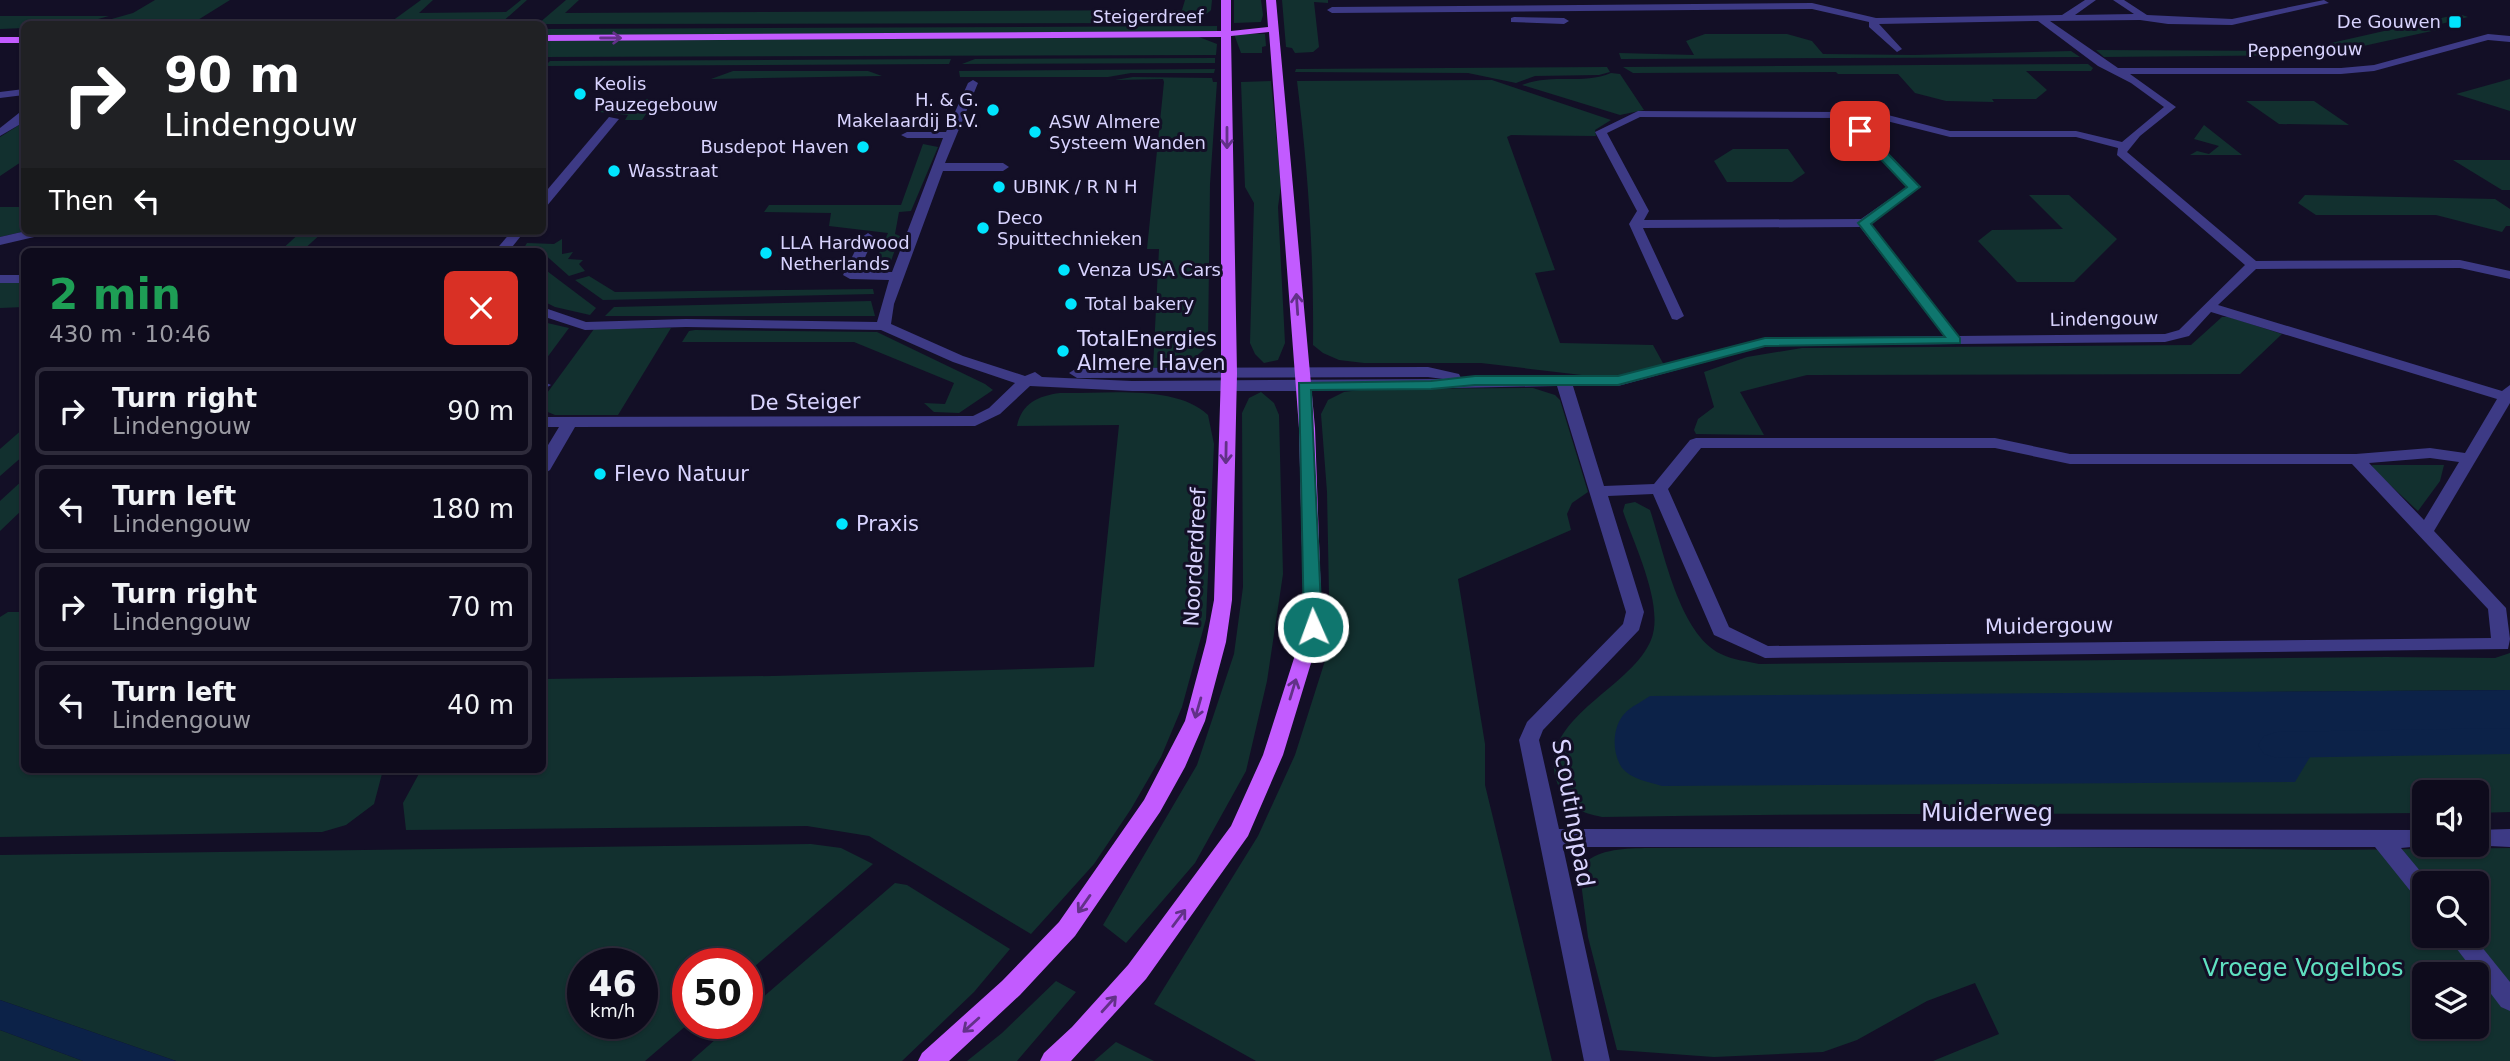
<!DOCTYPE html>
<meta charset="utf-8">
<style>
:root{--surface:#0e0b1c;--page:#171425;--text:#f1f3f6;--muted:#9b9ba3;--line:#2e2b3b}
body{margin:0;font-family:"DejaVu Sans",sans-serif;background:var(--page);color:var(--text);height:100vh;display:flex;flex-direction:column;font-size:26px;white-space:nowrap}
*{box-sizing:border-box;margin:0}
p{font-size:23px;color:var(--muted)}
.icon{flex:none;width:38px;height:38px;fill:none;stroke:currentColor;stroke-width:2;stroke-linecap:round;stroke-linejoin:round}
.map{position:relative;flex:1;overflow:hidden}
.panel{position:absolute;left:21px;top:248px;width:525px;height:525px;display:flex;flex-direction:column;background:var(--surface);border-radius:10px;box-shadow:0 2px 5px #0004,0 0 0 2px var(--line)}
.panel>*{flex:none}
.banner{position:absolute;left:21px;top:21px;width:525px;height:214px;border-radius:10px;box-shadow:0 2px 5px #0004,0 0 0 2px var(--line);background:#202124;color:#fff;overflow:hidden}
.tools{position:absolute;left:2412px;top:780px;display:grid;gap:14px}
.tools a{display:grid;place-items:center;width:77px;height:77px;border-radius:10px;background:var(--surface);box-shadow:0 2px 5px #0004,0 0 0 2px var(--line);font-size:35px}
.speed{position:absolute;left:567px;top:948px;display:flex;gap:14px;font-size:35px;font-weight:700;text-align:center}
.speed>*{display:grid;place-content:center;width:91px;height:91px;border-radius:50%;background:var(--surface);box-shadow:0 2px 5px #0004,0 0 0 2px var(--line);line-height:1}
.speed small{font-size:18px;font-weight:400}
.speed .limit{border:10px solid #d22;background:#fff;color:#111}
.pin{position:absolute;display:grid;place-items:center;width:60px;height:60px;color:#fff;margin:-30px;border-radius:14px;box-shadow:0 4px 10px #0006}
.me{position:absolute;width:77px;margin:-38px;rotate:358deg;stroke-linejoin:round;filter:drop-shadow(0 0 5px #0008)}
.turn{display:flex;align-items:center;gap:24px;height:147px;padding:0 28px;font-size:32px}
.turn .icon{width:91px;height:91px;stroke-width:2.5}
.turn b{display:block;font-size:49px;line-height:60px}
.then{display:flex;align-items:center;height:66px;padding:0 28px;background:#0003;gap:14px;font-size:26px}
.round{display:grid;place-items:center;flex:none;width:74px;height:74px;border-radius:10px;background:var(--page)}
.head{display:flex;align-items:center;justify-content:space-between;height:119px;padding:0 28px}
h1{font-size:42px;font-weight:800;line-height:52px;color:#1e9e55}
ul{padding:0;list-style:none}
li{display:flex;align-items:center;gap:21px;height:88px;margin:0 14px 10px;padding:0 14px;border:4px solid var(--line);border-radius:10px}
li div{flex:1}
li b{display:block;font-size:26px}
li em{font-style:normal}
.map>svg:first-child{display:block}
.green{fill:#12302f;fill-rule:evenodd}
.water{fill:#0c2248}
.lines{fill:none;stroke-linecap:round;stroke-linejoin:round}
.canal{fill:#0c2248;fill-rule:evenodd}
.minor{fill:#3d3a85;fill-rule:evenodd}
.major{fill:#c25bff;fill-rule:evenodd}
.oneway{stroke:#623188}
.route{fill:#0f766e;stroke:#0a4d48;stroke-width:2}
.poi-dot{fill:#00e5ff;stroke:#130f26;stroke-width:2.5}
.labels{text-anchor:middle;stroke-width:6;stroke-linejoin:round;paint-order:stroke}
.far-street-label{font-size:18px;fill:#d9d4ff;stroke:#130f26}
.far-poi-label{font-size:18px;fill:#d9d4ff;stroke:#130f26;text-anchor:start}
.poi-label{font-size:21px;fill:#d9d4ff;stroke:#130f26;text-anchor:start}
.street-label{font-size:21px;fill:#d9d4ff;stroke:#130f26}
.near-street-label{font-size:24px;fill:#d9d4ff;stroke:#130f26}
.near-park-label{font-size:24px;fill:#5fe0c0;stroke:#130f26}
</style>
<div class="map">
<svg width="2510" height="1061" viewBox="0 0 2510 1061">
<rect width="100%" height="100%" fill="#130f26"/>
<!-- green -->
<g class="green">
<path d="M155,0H230L193,23L383,22L380,24H94L133,13Z"/>
<path d="M421,0H433L419,13L506,12L521,0H527L500,24H388Z"/>
<path d="M566,0H579L565,13L1182,10L1185,0H1212L1211,10C1200,22 1179,22 1163,23L538,24Z"/>
<path d="M1234,0H1261L1263,15L1261,22L1234,23Z"/>
<path d="M1282,0H1328V3L1314,2L1319,47L1313,52L1295,53L1292,48L1286,47Z"/>
<path d="M2459,14L2468,17L2433,26L2441,29L2322,55L2104,57L2096,50L2296,51Z"/>
<path d="M0,16H109L80,24H24V28L0,29Z"/>
<path d="M1217,26V31L543,37L542,29Z"/>
<path d="M1234,34H1265L1266,46L1262,47V53H1241Z"/>
<path d="M1705,34H1787L1812,41L1823,54L1914,55L2071,51L2080,57L1621,59L1619,53L1694,55L1686,41Z"/>
<path d="M1199,37L1217,44L1216,55L543,57L542,40Z"/>
<path d="M1215,58V63L962,64L975,59Z"/>
<path d="M951,59L949,64L545,66L550,61Z"/>
<path d="M2088,64L2093,68L2091,71H2026L2047,90L2036,99H1992L1994,102L1946,101L1915,93L1898,74H1838L1836,72L1633,73L1623,67Z"/>
<path d="M1607,67L1610,72L1599,75L1535,76L1516,83L1468,73L1295,72L1296,69Z"/>
<path d="M1215,69L1214,73H1131L1108,77H960L959,71Z"/>
<path d="M733,71H868L882,76L711,79Z"/>
<path d="M1611,73L1620,74L1644,110L1620,115L1522,85C1552,73 1583,85 1611,73Z"/>
<path d="M1133,77L1212,78L1213,82H1217L1210,184L1208,344C1196,362 1174,367 1153,368L1159,249H1147L1164,82L1163,79L1115,80Z"/>
<path d="M2510,79V111L2456,94Z"/>
<path d="M1492,80L1611,120L1595,130L1596,136L1511,135L1507,137L1555,270L1535,273L1560,343L1653,345L1664,365L1625,376H1590L1481,363H1364L1339,360L1323,353L1313,345C1314,256 1308,169 1297,81Z"/>
<path d="M1271,81L1281,185L1278,207L1285,343L1278,360L1264,363L1255,354L1250,343L1254,203L1245,187L1241,82Z"/>
<path d="M636,99H656L642,120H625L628,115L599,112Z"/>
<path d="M2246,101H2314L2349,125L2279,124Z"/>
<path d="M24,122V160L0,176V137Z"/>
<path d="M2204,125L2242,155H2190L2197,151L2209,154L2219,146L2194,139Z"/>
<path d="M923,144L938,147L911,211L899,212L895,234L900,236L887,272H871L888,233L829,226L831,213L764,212L769,205H901Z"/>
<path d="M1733,149H1788L1805,173L1792,182H1727L1714,161Z"/>
<path d="M2453,160H2510V190H2502Z"/>
<path d="M2029,195H2069L2117,239L2074,282H2017L1978,241L1992,230L2063,229Z"/>
<path d="M2305,195L2495,199L2510,209V226H2506L2502,232L2436,215H2316L2298,203Z"/>
<path d="M0,207H24L26,231L0,237Z"/>
<path d="M302,231H324L301,252H279Z"/>
<path d="M562,239V254L573,252L568,259L583,260L579,264L585,271L569,276L542,252L522,251L527,243L554,244Z"/>
<path d="M543,268L596,308L590,315L555,307L543,301Z"/>
<path d="M589,276L615,292L873,289L874,294L603,300L575,280Z"/>
<path d="M0,281H24V307L0,308Z"/>
<path d="M871,301L875,316H605L614,307Z"/>
<path d="M2222,317H2229L2282,334L2240,374L1807,375L1740,392L1764,435L1696,434L1694,430L1698,419L1714,407L1704,372L1747,357L1802,348L2191,345Z"/>
<path d="M543,322L569,328L543,363L542,322Z"/>
<path d="M671,328L618,415H555L543,410L542,400L594,329Z"/>
<path d="M695,330L877,332L985,384L993,390L959,413L934,412L924,403L945,404L954,383L854,342H682L689,331Z"/>
<path d="M1533,388L1555,395L1560,400L1588,492L1572,503L1567,514L1571,530L1458,579L1485,744V785L1552,1061H1256L1154,1004L1258,836L1295,755L1330,645L1327,492L1321,414L1328,400L1344,392L1367,389Z"/>
<path d="M1261,392L1274,403L1279,415L1283,574L1267,681L1246,771L1195,863L1126,943L1103,925L1197,765L1234,654L1243,587L1242,413L1249,398Z"/>
<path d="M1060,393C1103,394 1176,384 1208,415L1214,444L1206,619L1182,707L1161,757L1131,809L1094,864L1031,934L869,836L807,826L406,830L403,803L421,770H542L543,679L773,676L1094,667L1119,425L1017,426C1022,403 1038,396 1060,393Z"/>
<path d="M24,428V455L0,476V449Z"/>
<path d="M2372,465H2444L2440,481L2418,511L2373,469Z"/>
<path d="M24,479V508L0,531V501Z"/>
<path d="M1635,502L1650,510C1664,551 1679,634 1721,654C1733,660 1746,661 1759,664L2386,657L2495,658L2510,653V690L2262,692L2319,742L2510,735V812L2476,813V793H2424V813C2150,815 1876,812 1602,817C1580,812 1567,808 1558,785C1532,720 1631,690 1651,640C1665,606 1634,545 1623,511L1625,504Z"/>
<path d="M8,612H24V770H383L374,804L346,825L322,832L0,837V617Z"/>
<path d="M811,844L841,848L873,864L747,973V964H688V1024L645,1061H176L0,1000V855ZM583,964H642V1024H583Z"/>
<path d="M1961,846L2334,850L2510,848V1061H1933L1999,1034L1975,983L1927,1001L1857,1040L1823,1052L1714,1057L1617,1050L1588,937L1579,867C1599,849 1619,849 1645,848ZM2424,884H2476V936H2424ZM2424,975H2476V1027H2424Z"/>
<path d="M895,883L907,885L1010,949L974,992L902,1061H691L733,1024H747V1011Z"/>
<path d="M1056,981L1076,992L1017,1061H967L1002,1033Z"/>
<path d="M0,1030L83,1061H0Z"/>
<path d="M1116,1042L1154,1061H1094Z"/>
</g>
<!-- water -->
<g class="water">
<path d="M2510,690V735L2319,742L2295,782L1662,786C1649,782 1631,779 1622,768C1611,752 1612,724 1627,711C1634,705 1643,701 1650,696Z"/>
<path d="M0,1000L176,1061H83L0,1030Z"/>
</g>
<g class="lines">
<!-- canal -->
<path class="canal" d="M2510,728V754L2277,758L2264,754L2258,745L2264,736L2277,732Z"/>
<!-- minor -->
<g class="minor">
<path d="M2085,0H2096L2075,15L2134,14L2113,0H2124L2147,15L2232,19L2324,0L2329,3L2232,25L2168,24L2140,20L2050,21L2118,68H2341L2374,65L2488,34L2510,36V42L2488,40L2374,71L2341,74H2130L2176,107L2140,136L2127,152L2256,261L2460,260L2510,271V279L2460,268L2256,269L2218,305L2502,391L2510,385V403L2434,531L2506,608L2510,639L2508,649L1765,658L1714,635L1653,494L1608,496L1644,612L1639,630L1543,730L1539,740L1559,829L2424,830V845H2431L2401,848L2431,884H2424V901L2416,898L2375,847H1563L1610,1061H1584L1519,740L1527,722L1623,624L1626,612L1557,386L1304,391H1132L1030,386L1000,414L975,426L575,427L550,470L542,475V455L559,427H542V417L973,416L989,408L1015,383L953,362L881,330L686,327L585,330L542,316V307L586,322L686,319L877,322L889,280L850,279L843,275L862,237L868,233L874,237L859,271L892,272L943,138H907L901,135L907,132H946L968,83L973,80L978,83L945,163H1003L1009,167L1003,171H943L894,304L891,324L963,356L1025,376L1035,372L1042,377L1132,381L1443,379L1428,377L1077,378L1069,373L1077,368L1428,367L1459,374L1461,378L1618,376L1765,338L1944,336L1860,227L1643,228L1684,316L1677,320L1672,319L1629,224L1637,211L1595,132L1638,111L1842,112L1853,106L1950,131H2076L2122,142L2164,107L2131,83L2098,66L2038,21L1879,24L1902,49L1897,52L1869,27V22L1812,9L1332,13L1327,10L1332,7L1812,3L1876,18L2062,15ZM1855,113L1950,137H2076L2118,148L2117,155L2245,265L2179,330L2165,334L1958,336L1871,224L1920,187L1852,115ZM1640,117L1842,118L1907,187L1861,219L1644,220L1649,211L1607,133ZM2211,312L2497,399L2465,453L2430,448L2356,454H2070L1995,438H1696L1690,440L1654,484L1604,486L1573,386H1618L1765,346L2165,342L2189,336ZM1701,448H1995L2070,464H2352L2488,609L2491,638L1768,646L1729,627L1668,489ZM2430,458L2459,462L2424,520L2369,463Z"/>
<path d="M1514,17L1564,18L1569,21L1564,24L1511,22V18Z"/>
<path d="M24,89V95L0,98V92Z"/>
<path d="M24,109V122L0,136V128Z"/>
<path d="M609,117L619,119L546,207L542,208V196Z"/>
<path d="M26,231H48L47,234L0,245V237Z"/>
<path d="M512,231H525L508,252H494Z"/>
<rect x="0" y="275" width="24" height="8"/>
<path d="M542,381L551,385L542,390Z"/>
<path d="M2510,829V847L2469,845H2476V830Z"/>
<path d="M2447,936H2473L2510,982V1011L2501,1007Z"/>
</g>
<!-- major -->
<g class="major">
<path d="M1221,0H1231V31L1268,27L1266,0H1276L1315,428L1322,627L1283,755L1248,836L1146,979L1071,1061H1040L1044,1053L1072,1027L1128,965L1231,826L1263,755L1304,627L1299,428L1269,32L1231,36L1237,373L1232,600L1226,642L1205,721L1185,767L1160,812L1075,936L1020,995L949,1061H918L922,1053L1002,981L1059,922L1144,800L1185,721L1206,642L1214,600L1221,373V37L542,41V35L1221,31Z"/>
<rect x="0" y="37" width="24" height="6"/>
</g>
</g>
<!-- one-way arrows -->
<defs><path id="oneway-shaft" d="M-6 0H5M1.5-3L5.5 0L1.5 3" fill="none" stroke-width="1.6" stroke-linecap="round" stroke-linejoin="round" transform="scale(1.75)"/></defs>
<g class="oneway">
<use href="#oneway-shaft" transform="translate(611 38)"/>
<use href="#oneway-shaft" transform="translate(1227 138) rotate(90)"/>
<use href="#oneway-shaft" transform="translate(1297 304) rotate(-94)"/>
<use href="#oneway-shaft" transform="translate(1226 453) rotate(91)"/>
<use href="#oneway-shaft" transform="translate(1293 689) rotate(-73)"/>
<use href="#oneway-shaft" transform="translate(1198 708) rotate(106)"/>
<use href="#oneway-shaft" transform="translate(1084 904) rotate(125)"/>
<use href="#oneway-shaft" transform="translate(1179 918) rotate(-53)"/>
<use href="#oneway-shaft" transform="translate(1109 1004) rotate(-48)"/>
<use href="#oneway-shaft" transform="translate(971 1025) rotate(138)"/>
</g>
<!-- route -->
<path class="route" d="M1857,129H1864L1920,187L1871,224L1960,338V343L1765,346L1618,385H1475L1431,389L1311,390L1322,627L1319,631H1307L1304,627L1299,383L1431,381L1475,376H1618L1765,338L1945,337L1858,223L1907,187L1857,134Z"/>
<!-- markers -->
<g class="poi-dot">
<rect x="2448" y="15" width="14" height="14" rx="3.5"/>
<circle cx="580" cy="94" r="7"/>
<circle cx="993" cy="110" r="7"/>
<circle cx="1035" cy="132" r="7"/>
<circle cx="863" cy="147" r="7"/>
<circle cx="614" cy="171" r="7"/>
<circle cx="999" cy="187" r="7"/>
<circle cx="983" cy="228" r="7"/>
<circle cx="766" cy="253" r="7"/>
<circle cx="1064" cy="270" r="7"/>
<circle cx="1071" cy="304" r="7"/>
<circle cx="1063" cy="351" r="7"/>
<circle cx="600" cy="474" r="7"/>
<circle cx="842" cy="524" r="7"/>
</g>
<g class="labels">
<!-- far-street labels -->
<g class="far-street-label">
<text x="1148" y="23">Steigerdreef</text>
<text transform="translate(2305 50) rotate(-1)" y="6">Peppengouw</text>
<text transform="translate(2104 319) rotate(-1)" y="6">Lindengouw</text>
</g>
<!-- far-poi labels -->
<g class="far-poi-label">
<text x="2441" y="28" text-anchor="end">De Gouwen</text>
<text x="594" y="90">Keolis<tspan x="594" dy="21">Pauzegebouw</tspan></text>
<text x="979" y="106" text-anchor="end">H. &amp; G.<tspan x="979" dy="21">Makelaardij B.V.</tspan></text>
<text x="1049" y="128">ASW Almere<tspan x="1049" dy="21">Systeem Wanden</tspan></text>
<text x="849" y="153" text-anchor="end">Busdepot Haven</text>
<text x="628" y="177">Wasstraat</text>
<text x="1013" y="193">UBINK / R N H</text>
<text x="997" y="224">Deco<tspan x="997" dy="21">Spuittechnieken</tspan></text>
<text x="780" y="249">LLA Hardwood<tspan x="780" dy="21">Netherlands</tspan></text>
<text x="1078" y="276">Venza USA Cars</text>
<text x="1085" y="310">Total bakery</text>
</g>
<!-- poi labels -->
<g class="poi-label">
<text x="1077" y="346">TotalEnergies<tspan x="1077" dy="24">Almere Haven</tspan></text>
<text x="614" y="481">Flevo Natuur</text>
<text x="856" y="531">Praxis</text>
</g>
<!-- street labels -->
<g class="street-label">
<text transform="translate(805 402) rotate(-1)" y="7">De Steiger</text>
<text transform="translate(1195 557) rotate(-87)" y="7">Noorderdreef</text>
<text transform="translate(2049 626) rotate(-1)" y="7">Muidergouw</text>
</g>
<!-- near-street labels -->
<g class="near-street-label">
<text transform="translate(1573 813) rotate(80)" y="8">Scoutingpad</text>
<text x="1987" y="821">Muiderweg</text>
</g>
<!-- near-park labels -->
<g class="near-park-label">
<text x="2303" y="976">Vroege Vogelbos</text>
</g>
</g>
</svg>
<div class="tools">
<a><svg class="icon" aria-label="sound" viewBox="0 0 24 24"><path d="M4 9h4l5-4v14l-5-4H4zM17 9q2 3 0 6"/></svg></a>
<a><svg class="icon" aria-label="search" viewBox="0 0 24 24"><circle cx="10" cy="10" r="6"/><path d="M15 15l6 6"/></svg></a>
<a><svg class="icon" aria-label="layers" viewBox="0 0 24 24"><path d="M12 4l9 5-9 5-9-5zM3 14l9 5 9-5"/></svg></a>
</div>
<div class="speed"><div>46<small>km/h</small></div><div class="limit">50</div></div>
<div class="pin" style="left:1860px;top:131px;background:#d93025"><svg class="icon" aria-label="arrive" viewBox="0 0 24 24"><path d="M6 21V4h12l-3 4 3 4H6"/></svg></div>
<svg class="me" style="left:1313px;top:627px" viewBox="-20 -20 40 40"><circle r="17" fill="#0f766e" stroke="#fff" stroke-width="3"/><path d="M0-11L8 9 0 5-8 9z" fill="#fff"/></svg>
<div class="banner">
<div class="turn"><svg class="icon" aria-label="right" viewBox="0 0 24 24"><path d="M7 20v-9h11M14 6l5 5-5 5"/></svg><div><b>90 m</b>Lindengouw</div></div>
<div class="then">Then<svg class="icon" aria-label="left" viewBox="0 0 24 24"><path d="M17 20v-9H6M10 6l-5 5 5 5"/></svg></div>
</div>
<section class="panel">
<div class="head"><div><h1>2 min</h1><p>430 m · 10:46</p></div><a class="round" style="background:#d93025;color:#fff"><svg class="icon" aria-label="close" viewBox="0 0 24 24"><path d="M6 6l12 12M18 6L6 18"/></svg></a></div>
<ul>
<li><svg class="icon" aria-label="right" viewBox="0 0 24 24"><path d="M7 20v-9h11M14 6l5 5-5 5"/></svg><div><b>Turn right</b><p>Lindengouw</p></div><em>90 m</em></li>
<li><svg class="icon" aria-label="left" viewBox="0 0 24 24"><path d="M17 20v-9H6M10 6l-5 5 5 5"/></svg><div><b>Turn left</b><p>Lindengouw</p></div><em>180 m</em></li>
<li><svg class="icon" aria-label="right" viewBox="0 0 24 24"><path d="M7 20v-9h11M14 6l5 5-5 5"/></svg><div><b>Turn right</b><p>Lindengouw</p></div><em>70 m</em></li>
<li><svg class="icon" aria-label="left" viewBox="0 0 24 24"><path d="M17 20v-9H6M10 6l-5 5 5 5"/></svg><div><b>Turn left</b><p>Lindengouw</p></div><em>40 m</em></li>
</ul>
</section>
</div>
